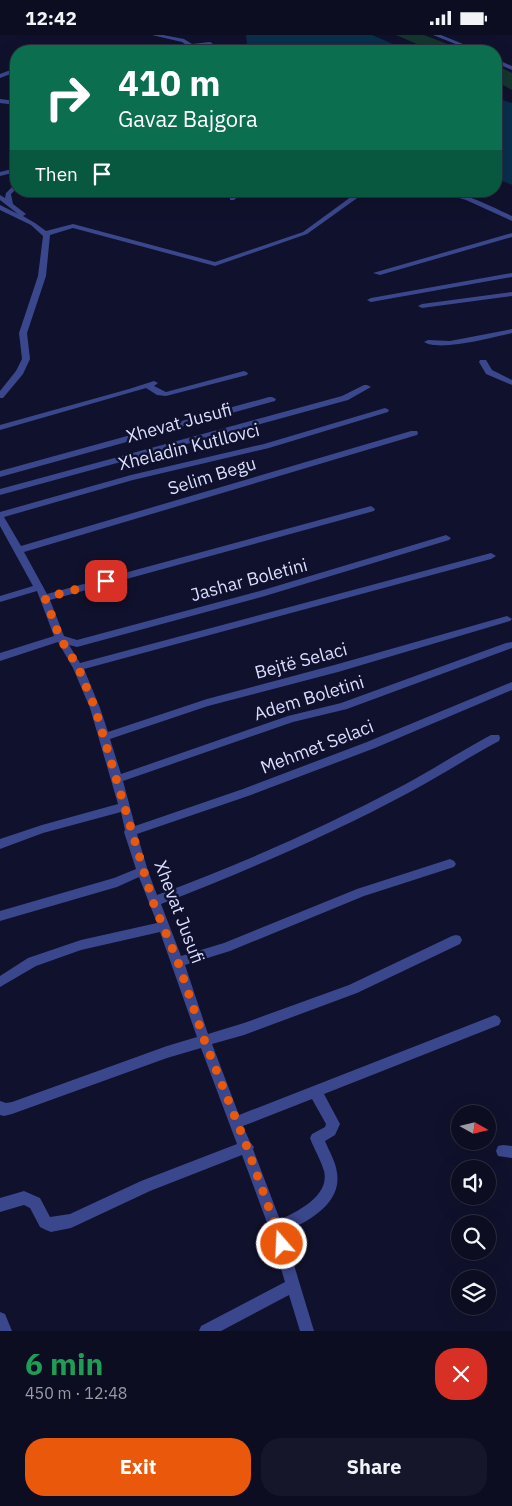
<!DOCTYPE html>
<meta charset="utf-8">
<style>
:root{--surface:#0c0d21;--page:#15162a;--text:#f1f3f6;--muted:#9a9ca5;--line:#2c2d3f;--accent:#ea580c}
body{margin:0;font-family:"IBM Plex Sans",sans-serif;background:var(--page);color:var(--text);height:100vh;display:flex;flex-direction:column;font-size:19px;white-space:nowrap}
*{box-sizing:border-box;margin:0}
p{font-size:16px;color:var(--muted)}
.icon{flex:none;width:28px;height:28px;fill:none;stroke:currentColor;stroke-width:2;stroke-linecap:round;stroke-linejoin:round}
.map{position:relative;height:1296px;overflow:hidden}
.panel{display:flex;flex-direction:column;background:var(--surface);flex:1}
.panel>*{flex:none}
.banner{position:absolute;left:10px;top:10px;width:492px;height:152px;border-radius:20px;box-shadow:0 5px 20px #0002,0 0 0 1px var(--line);background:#0b6e4f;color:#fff;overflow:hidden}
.needle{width:32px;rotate:98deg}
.fabs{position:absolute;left:451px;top:1070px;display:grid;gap:10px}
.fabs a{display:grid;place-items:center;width:45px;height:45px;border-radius:50%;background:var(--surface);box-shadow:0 5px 20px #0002,0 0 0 1px var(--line);font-size:25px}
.pin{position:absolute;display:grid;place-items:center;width:42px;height:42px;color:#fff;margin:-21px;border-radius:10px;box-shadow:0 2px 8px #0006}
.me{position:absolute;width:55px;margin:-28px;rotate:341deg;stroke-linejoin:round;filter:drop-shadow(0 0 4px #0008)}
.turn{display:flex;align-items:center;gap:18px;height:105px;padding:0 25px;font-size:22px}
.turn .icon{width:65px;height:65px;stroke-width:2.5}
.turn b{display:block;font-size:35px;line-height:42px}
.then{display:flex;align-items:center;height:48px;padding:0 25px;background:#0003;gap:10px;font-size:19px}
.round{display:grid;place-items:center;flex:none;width:52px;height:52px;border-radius:20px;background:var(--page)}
.overview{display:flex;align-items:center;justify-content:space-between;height:85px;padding:0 25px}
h1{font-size:30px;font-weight:800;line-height:38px;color:#1e9e55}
.cta{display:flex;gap:10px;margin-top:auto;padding:10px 25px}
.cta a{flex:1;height:58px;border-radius:20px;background:var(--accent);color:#fff;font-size:20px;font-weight:800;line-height:58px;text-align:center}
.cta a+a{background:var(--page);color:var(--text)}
.status{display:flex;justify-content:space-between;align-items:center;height:35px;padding:0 25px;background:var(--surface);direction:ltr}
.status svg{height:14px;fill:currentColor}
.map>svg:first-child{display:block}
.green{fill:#13362e}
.water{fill:#092f4c}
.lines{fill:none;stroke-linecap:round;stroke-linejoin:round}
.minor{fill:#3a478c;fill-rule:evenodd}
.tertiary{fill:#3a478c;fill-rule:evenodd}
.route{stroke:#ea580c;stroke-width:9;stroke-dasharray:0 16.2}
.labels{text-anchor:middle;stroke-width:5;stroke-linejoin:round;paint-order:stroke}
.street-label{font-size:18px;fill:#dbdeff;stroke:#10112c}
</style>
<div class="status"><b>12:42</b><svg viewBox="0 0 49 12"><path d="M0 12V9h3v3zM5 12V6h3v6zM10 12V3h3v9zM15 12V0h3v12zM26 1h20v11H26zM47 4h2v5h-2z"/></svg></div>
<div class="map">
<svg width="512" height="1296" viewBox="0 0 512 1296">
<rect width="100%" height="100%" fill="#10112c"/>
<!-- green -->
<g class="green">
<path d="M396,0H424L466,16H433Z"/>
<path d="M496,30L512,38V55L496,46Z"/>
</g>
<!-- water -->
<g class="water">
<path d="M246,0H372L409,16H254L247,9Z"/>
<path d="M496,63L512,68V150L496,143Z"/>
</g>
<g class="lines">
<!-- minor -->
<g class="minor">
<path d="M152,0H163L184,4L192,9L210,7L213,9L196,12L201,16H195L182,7Z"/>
<path d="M433,0H441L480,16H473Z"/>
<path d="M496,24L512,31V35L496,28Z"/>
<path d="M0,64L16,66V70L0,68Z"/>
<path d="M16,133V137L0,141V137Z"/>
<path d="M16,148V154L11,159L13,169L26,179L23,181L35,188L46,196L73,189L215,227L303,197L359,156H367L307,199L215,231L73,193L50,200L46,241L27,298L30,324L23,339L3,363H0V356L16,336L22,324L19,298L38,241L43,201L31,190L0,175V170L18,179L0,165V160L5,163L6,158Z"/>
<path d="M238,156H245L234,165H230V163Z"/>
<path d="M512,198V202L380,240L373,238Z"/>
<path d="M512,238V242L371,267L367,265L371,263Z"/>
<path d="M512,257V261L422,273L418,271L422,269Z"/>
<path d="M512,294V298C494,302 439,317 424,307L428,305L450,306Z"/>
<path d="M480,325H486L492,335L512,345V350L486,339L479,327Z"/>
<path d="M244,336L248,338L247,340L166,361L157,360L146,353L0,395V390L129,354L154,346L158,348L154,351L166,357Z"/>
<path d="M364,350H367L371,352L348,365L0,460V454L342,361Z"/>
<path d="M269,362H272L276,364L275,366L0,442V436Z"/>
<path d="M385,373L389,375L388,377L269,413L133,445L4,482L21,511L411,396H417L418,398L417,400L24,517L47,559L371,471L375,474L374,476L50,565L64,601L77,605L260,556L443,501L446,500L451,503L449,505L265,561L77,612L69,610L80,628L491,518L496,521L491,524L84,634L100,673L108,697L207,664L338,629L507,581L512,584L510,586L338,637L208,671L110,704L121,739L288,681L341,668L506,608L512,607V613L347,674L293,687L123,746L135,791L243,754L367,707L512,647V655L375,713L251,760L137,799L148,836L157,860C241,829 323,793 402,751C432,735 461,716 491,700H499L500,703L499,706C469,722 440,741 410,757C330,800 246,836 161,869L181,921L224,908L357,854L450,824L454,826L456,829L454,832L364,861L230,916L185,930L208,999L244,988L349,950L452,901L456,900L460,901L462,905L460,909L357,958L244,1000L212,1009L239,1080L495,980L499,982L501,986L499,990L324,1059L340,1089L335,1100L325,1106C329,1116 336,1127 337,1138C342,1169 307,1187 284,1197L314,1296H300L289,1260L221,1296H199L201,1291L285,1247L269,1193L242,1120L150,1156L71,1193L51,1197L46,1195L40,1192L30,1173L24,1170L0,1177V1163L24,1156L40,1163L50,1182L70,1179L141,1146L237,1109L201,1013L167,1023L12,1079L4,1081L0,1080V1066L6,1068L12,1067L167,1011L197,1002L160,897L81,915L36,931L0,952V941L28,923L81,905L157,888L139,842L117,852L0,886V876L114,843L136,834L124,797L125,795L121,777L43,798L0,814V804L42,790L118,769L90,673L73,633L58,607L0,626V618L54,601L37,556L0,567V561L33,551L0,491V477L131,440L264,409ZM312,1064L326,1089L325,1092L312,1099L310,1103C314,1114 321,1125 324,1136C330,1161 298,1176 280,1185L253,1114L254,1112L250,1107L243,1091Z"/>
<path d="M503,1110L512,1111V1123L498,1121L496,1116L498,1111Z"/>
<path d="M0,1277L5,1279L12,1296H0Z"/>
</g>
<!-- tertiary -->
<g class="tertiary">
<path d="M16,33V37L0,43V39Z"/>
<path d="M436,156C463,156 488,170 512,181V186L466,165Z"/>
</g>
</g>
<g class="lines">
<!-- route -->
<path class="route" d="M106,546L45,563L60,603L78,632L95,673L153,867L178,927L205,1007L247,1112L282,1209"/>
</g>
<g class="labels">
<!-- street labels -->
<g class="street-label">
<text transform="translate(179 388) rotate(-15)" y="6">Xhevat Jusufi</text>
<text transform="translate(189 412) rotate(-14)" y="6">Xheladin Kutllovci</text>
<text transform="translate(212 441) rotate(-17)" y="6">Selim Begu</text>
<text transform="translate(249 545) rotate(-15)" y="6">Jashar Boletini</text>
<text transform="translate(301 626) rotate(-15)" y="6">Bejtë Selaci</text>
<text transform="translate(309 663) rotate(-17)" y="6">Adem Boletini</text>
<text transform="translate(317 712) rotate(-21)" y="6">Mehmet Selaci</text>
<text transform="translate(179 877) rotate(69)" y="6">Xhevat Jusufi</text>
</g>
</g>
</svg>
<div class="fabs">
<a><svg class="needle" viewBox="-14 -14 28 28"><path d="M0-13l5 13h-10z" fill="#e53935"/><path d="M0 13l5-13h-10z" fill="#9a9ca5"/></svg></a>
<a><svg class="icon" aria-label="sound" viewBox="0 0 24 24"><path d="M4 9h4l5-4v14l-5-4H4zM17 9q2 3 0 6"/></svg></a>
<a><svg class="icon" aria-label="search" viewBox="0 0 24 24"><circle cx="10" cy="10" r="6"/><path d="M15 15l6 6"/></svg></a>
<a><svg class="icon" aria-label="layers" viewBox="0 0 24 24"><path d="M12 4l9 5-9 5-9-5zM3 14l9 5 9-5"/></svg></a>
</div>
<div class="pin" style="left:106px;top:546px;background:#d93025"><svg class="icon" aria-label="arrive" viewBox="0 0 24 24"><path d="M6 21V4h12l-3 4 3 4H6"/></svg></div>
<svg class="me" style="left:282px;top:1209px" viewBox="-20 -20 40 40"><circle r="17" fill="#ea580c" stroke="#fff" stroke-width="3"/><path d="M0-11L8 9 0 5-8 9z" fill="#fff"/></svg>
<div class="banner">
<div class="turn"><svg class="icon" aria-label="right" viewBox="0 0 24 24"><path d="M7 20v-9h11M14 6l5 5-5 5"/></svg><div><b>410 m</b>Gavaz Bajgora</div></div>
<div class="then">Then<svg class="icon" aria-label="arrive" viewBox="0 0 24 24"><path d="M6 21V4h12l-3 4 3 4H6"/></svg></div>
</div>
</div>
<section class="panel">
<div class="overview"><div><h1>6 min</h1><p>450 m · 12:48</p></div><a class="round" style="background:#d93025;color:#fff"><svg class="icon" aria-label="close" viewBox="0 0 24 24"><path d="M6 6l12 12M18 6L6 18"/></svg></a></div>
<div class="cta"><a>Exit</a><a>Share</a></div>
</section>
